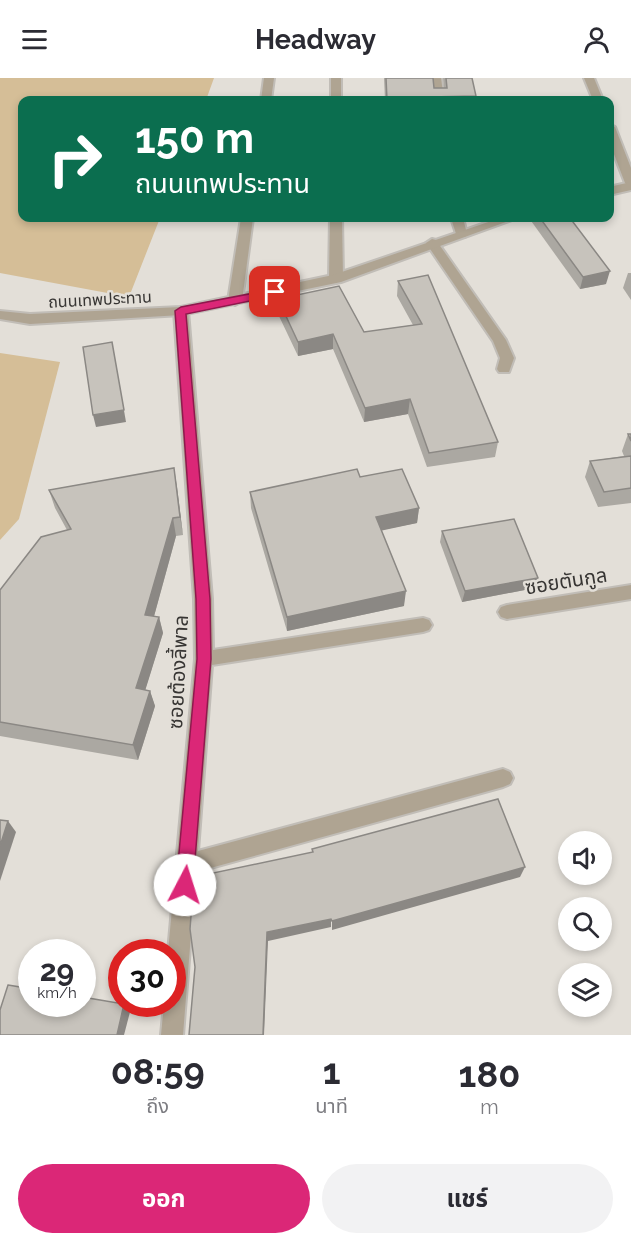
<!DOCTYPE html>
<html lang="th">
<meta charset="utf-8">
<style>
:root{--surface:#fff;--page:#f2f2f3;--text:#2b2b33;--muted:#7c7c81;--accent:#db2777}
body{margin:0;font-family:Raleway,"Noto Sans Thai",sans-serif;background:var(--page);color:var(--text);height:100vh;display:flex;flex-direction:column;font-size:22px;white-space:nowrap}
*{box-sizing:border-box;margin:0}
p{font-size:20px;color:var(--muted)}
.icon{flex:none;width:33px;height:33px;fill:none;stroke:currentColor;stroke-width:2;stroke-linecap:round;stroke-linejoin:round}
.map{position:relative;height:957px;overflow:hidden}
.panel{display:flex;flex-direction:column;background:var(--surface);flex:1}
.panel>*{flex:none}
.guide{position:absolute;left:18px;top:18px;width:596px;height:126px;border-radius:12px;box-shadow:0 3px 9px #0003;background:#0b6e4f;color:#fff;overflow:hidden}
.buttons{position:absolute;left:558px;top:753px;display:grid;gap:12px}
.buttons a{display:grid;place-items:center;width:54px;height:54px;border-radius:50%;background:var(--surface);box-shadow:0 3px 9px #0003;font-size:30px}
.speed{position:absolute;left:18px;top:861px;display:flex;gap:12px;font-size:30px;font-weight:700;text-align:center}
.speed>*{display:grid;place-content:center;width:78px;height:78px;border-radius:50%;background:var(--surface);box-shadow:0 3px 9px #0003;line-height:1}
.speed small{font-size:15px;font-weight:400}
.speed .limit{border:9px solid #d22;background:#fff;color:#111}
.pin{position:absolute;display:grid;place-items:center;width:51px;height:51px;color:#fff;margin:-26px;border-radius:12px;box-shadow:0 3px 9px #0006}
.me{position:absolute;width:66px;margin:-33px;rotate:5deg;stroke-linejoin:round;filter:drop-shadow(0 0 4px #0008)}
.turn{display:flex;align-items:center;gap:21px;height:126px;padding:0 18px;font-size:27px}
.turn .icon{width:78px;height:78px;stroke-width:2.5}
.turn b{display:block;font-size:42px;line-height:51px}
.eta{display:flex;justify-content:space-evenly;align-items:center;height:102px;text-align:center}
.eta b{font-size:36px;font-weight:700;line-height:42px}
.cta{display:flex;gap:12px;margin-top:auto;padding:12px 18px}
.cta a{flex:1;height:69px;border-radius:36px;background:var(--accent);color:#fff;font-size:24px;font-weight:700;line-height:69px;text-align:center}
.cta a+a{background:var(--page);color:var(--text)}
header{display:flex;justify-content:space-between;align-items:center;height:78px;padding:0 18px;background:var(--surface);font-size:27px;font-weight:700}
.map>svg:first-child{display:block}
.green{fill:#d5be97}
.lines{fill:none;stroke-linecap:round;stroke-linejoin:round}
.minor-casing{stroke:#c1bdb7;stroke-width:4}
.tertiary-casing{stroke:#c1bdb7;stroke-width:4}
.minor{fill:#afa492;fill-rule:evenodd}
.tertiary{fill:#afa492;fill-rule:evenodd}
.wall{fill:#aba8a2}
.shaded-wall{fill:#8b8884}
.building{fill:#c7c3bc;stroke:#8b8884;stroke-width:1.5}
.route{fill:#db2777;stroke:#8e194d;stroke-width:1.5}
.labels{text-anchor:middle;stroke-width:5;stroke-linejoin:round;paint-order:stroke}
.far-street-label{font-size:16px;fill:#373533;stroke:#e3dfd8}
.street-label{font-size:20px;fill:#373533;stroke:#e3dfd8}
</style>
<header><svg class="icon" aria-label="menu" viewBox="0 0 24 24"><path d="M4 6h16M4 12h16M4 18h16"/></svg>Headway<svg class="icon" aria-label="person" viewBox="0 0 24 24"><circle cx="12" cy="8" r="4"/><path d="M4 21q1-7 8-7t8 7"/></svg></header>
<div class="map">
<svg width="631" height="957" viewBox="0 0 631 957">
<rect width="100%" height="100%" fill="#e3dfd8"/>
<!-- green -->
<g class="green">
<path d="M0,0H214L206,22H22V140H160L129,219L0,195Z"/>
<path d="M0,275L60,284L19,441L0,462Z"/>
</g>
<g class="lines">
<!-- minor casing -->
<g class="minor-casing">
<g id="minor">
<path d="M264,0H274L271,22H261Z"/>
<rect x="331" y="0" width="10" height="22"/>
<path d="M431,0H441L444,22H434Z"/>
<path d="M584,0H594L603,22H593Z"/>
<path d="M609,46L615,49L631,90V109L625,105L609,63Z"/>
<path d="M241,140H253L242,223L235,227L228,223Z"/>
<path d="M330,140H342L343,201L336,205L329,201Z"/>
<path d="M451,140H463L467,156L465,159H457Z"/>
<path d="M432,161L436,162L506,262L514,280L509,294H499L497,291L500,280L493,263L426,165Z"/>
<path d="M181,229L188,233L212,521L213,572L423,540L429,542L432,547L429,552L423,554L212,587L198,773L503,691L510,694L513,700L510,706L503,709L196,794L183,957H161L164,926H172V874H168L195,581L194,521L174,233Z"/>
<path d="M631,507V521L507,541L501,539L498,534L501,529L507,527Z"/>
</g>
</g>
<!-- tertiary casing -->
<g class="tertiary-casing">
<g id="tertiary">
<path d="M631,104V112L609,117V109Z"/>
<path d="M500,140H517L341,204L181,237L30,246L0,241V233L30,236L181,229L333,197Z"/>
</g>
</g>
<!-- minor -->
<use href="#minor" class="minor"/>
<!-- tertiary -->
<use href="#tertiary" class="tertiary"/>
</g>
<!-- wall -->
<g class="wall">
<path d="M384,0H433L434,10H444L443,0H472L476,18V22H385Z"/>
<path d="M529,140H570L606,206L580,211Z"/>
<path d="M628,195H631V222L623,210Z"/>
<path d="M398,203L498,364L495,379L427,389L408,336L364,344L333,271L298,278L278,236V221L364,254L413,247L397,218Z"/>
<path d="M628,356H631V425L598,429L585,399L590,383L624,378L622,373Z"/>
<path d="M174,390L183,457L176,458L154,538L159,539L163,555L145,612L150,613L155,628L138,682L0,658V512L67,452L55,430L49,412Z"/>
<path d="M360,399L419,430L417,445L381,452L404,528L287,553L251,430L250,414Z"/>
<path d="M442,453L535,510L462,524L440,464Z"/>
</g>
<!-- shaded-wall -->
<g class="shaded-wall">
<path d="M610,193L606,206L580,211L583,199Z"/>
<path d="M333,256V271L298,278V264Z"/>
<path d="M112,264L126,344L96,349L93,337Z"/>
<path d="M410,321L408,336L364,344L365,330Z"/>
<path d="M174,390L177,409L183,457L180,439Z"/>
<path d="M419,430L417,445L375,454L376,439Z"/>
<path d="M173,440L176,458L150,553L145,537Z"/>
<path d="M538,500L535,510L462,524L465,513Z"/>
<path d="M406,513L404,528L287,553V539Z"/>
<path d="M159,539L163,555L141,626L136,610Z"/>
<path d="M150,613L155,628L138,682L133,667Z"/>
<path d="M8,743L16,754L0,803V768Z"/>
<path d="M525,789L520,799L332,852V843Z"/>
<path d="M331,841V849L268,863L264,957H263L267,854Z"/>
<path d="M124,926L130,934L124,957H117Z"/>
</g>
<!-- building -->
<g class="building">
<path d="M386,0H433L434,10H447L446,0H472L476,18L430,19V22H387Z"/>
<path d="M540,140H570L610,193L583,199Z"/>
<path d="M428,197L498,364L429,375L410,321L365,330L333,256L298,264L278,221L339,208L364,254L422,246L398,203Z"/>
<path d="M112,264L124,332L93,337L83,269Z"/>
<path d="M628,356H631V363Z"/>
<path d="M631,378V410L604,414L590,383Z"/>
<path d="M174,390L180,439L173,440L145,537L159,539L136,610L150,613L133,667L0,644V512L41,459L71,451L49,412Z"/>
<path d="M357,391L360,399L402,391L419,430L376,439L406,513L287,539L250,414Z"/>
<path d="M514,441L538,500L465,513L442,453Z"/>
<path d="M498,721L525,789L332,843L331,841L267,854L263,957H189L195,889L190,851L194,799L313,774L312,771Z"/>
<path d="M0,742L8,743L0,768Z"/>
<path d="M8,907L32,911V926H82V919L124,926L117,957H0V932Z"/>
</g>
<!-- route -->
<path class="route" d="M275,211L280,214L279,217L186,236L210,521L211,581L193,807L191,813L185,816L179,813L176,807L197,581L196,521L175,233L181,229Z"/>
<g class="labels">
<!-- far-street labels -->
<g class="far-street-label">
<text transform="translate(100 221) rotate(-3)" y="6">ถนนเทพประทาน</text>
</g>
<!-- street labels -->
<g class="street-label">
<text transform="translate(566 503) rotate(-9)" y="7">ซอยตันกูล</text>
<text transform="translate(178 594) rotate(-87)" y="7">ซอยต้องลี้พาล</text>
</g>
</g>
</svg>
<div class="buttons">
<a><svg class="icon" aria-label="sound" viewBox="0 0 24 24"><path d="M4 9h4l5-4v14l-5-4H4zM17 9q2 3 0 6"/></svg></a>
<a><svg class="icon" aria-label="search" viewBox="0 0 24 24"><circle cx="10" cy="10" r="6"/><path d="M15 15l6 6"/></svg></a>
<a><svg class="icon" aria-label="layers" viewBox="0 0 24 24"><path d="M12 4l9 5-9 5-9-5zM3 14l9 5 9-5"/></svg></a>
</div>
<div class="speed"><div>29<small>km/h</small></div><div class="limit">30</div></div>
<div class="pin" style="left:275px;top:214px;background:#d93025"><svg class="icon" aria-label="arrive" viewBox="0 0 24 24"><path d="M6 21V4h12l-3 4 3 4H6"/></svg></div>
<svg class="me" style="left:185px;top:807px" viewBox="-20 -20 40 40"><circle r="19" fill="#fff"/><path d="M0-13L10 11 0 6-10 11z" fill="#db2777"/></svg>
<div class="guide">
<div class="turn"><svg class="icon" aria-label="right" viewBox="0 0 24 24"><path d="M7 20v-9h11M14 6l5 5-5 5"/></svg><div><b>150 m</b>ถนนเทพประทาน</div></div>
</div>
</div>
<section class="panel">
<div class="eta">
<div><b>08:59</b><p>ถึง</p></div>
<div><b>1</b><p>นาที</p></div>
<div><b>180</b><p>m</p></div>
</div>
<div class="cta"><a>ออก</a><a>แชร์</a></div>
</section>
